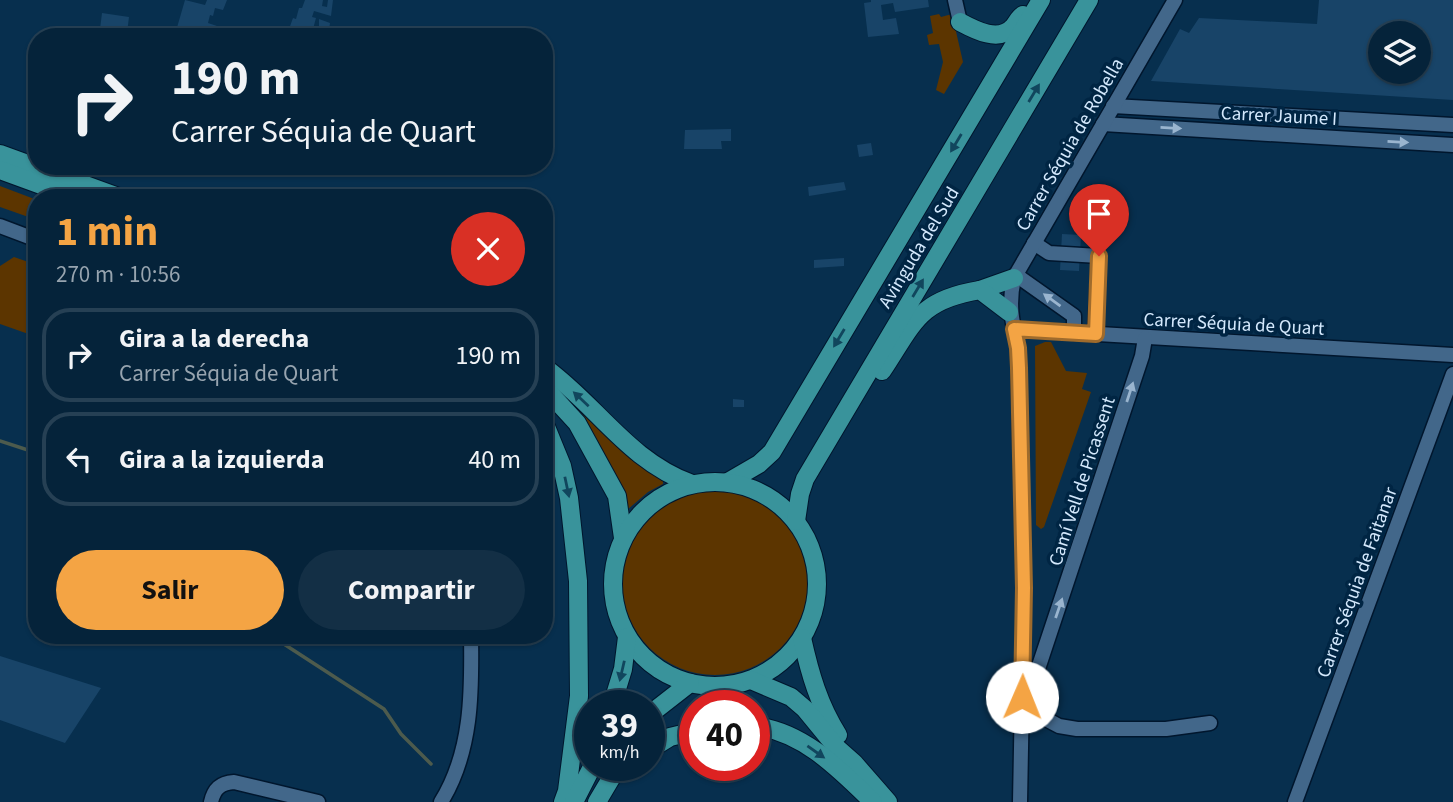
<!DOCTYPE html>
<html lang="es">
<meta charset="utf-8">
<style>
:root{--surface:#05233a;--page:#132f45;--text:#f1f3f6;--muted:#97a4af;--line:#264054;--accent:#f4a444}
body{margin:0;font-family:"Source Sans 3",sans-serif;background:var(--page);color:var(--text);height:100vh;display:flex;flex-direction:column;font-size:26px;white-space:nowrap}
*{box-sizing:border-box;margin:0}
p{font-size:23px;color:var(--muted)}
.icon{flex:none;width:38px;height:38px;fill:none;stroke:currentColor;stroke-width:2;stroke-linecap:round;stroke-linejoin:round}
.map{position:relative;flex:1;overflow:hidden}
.drawer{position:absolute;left:28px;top:189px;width:525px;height:455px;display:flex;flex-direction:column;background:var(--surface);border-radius:28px;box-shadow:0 2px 5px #0004,0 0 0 2px var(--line)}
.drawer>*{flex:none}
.guide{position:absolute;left:28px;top:28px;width:525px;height:147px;border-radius:28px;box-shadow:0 2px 5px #0004,0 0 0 2px var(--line);background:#05233a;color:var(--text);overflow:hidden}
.buttons{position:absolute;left:1368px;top:21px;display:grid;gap:14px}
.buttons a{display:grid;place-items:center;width:63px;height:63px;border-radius:50%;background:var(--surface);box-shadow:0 2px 5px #0004,0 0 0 2px var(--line);font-size:35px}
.speed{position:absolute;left:574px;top:690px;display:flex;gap:14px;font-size:35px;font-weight:700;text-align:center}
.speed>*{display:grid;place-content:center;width:91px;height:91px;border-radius:50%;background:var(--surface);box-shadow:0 2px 5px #0004,0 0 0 2px var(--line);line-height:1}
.speed small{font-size:18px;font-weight:400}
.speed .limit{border:10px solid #d22;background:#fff;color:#111}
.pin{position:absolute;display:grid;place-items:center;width:60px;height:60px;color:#fff;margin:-72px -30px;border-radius:50% 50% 50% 0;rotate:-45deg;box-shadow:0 0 7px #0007}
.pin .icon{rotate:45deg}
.me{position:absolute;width:77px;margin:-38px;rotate:1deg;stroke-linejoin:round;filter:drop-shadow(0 0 5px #0008)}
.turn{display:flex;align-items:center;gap:24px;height:147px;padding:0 28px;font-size:32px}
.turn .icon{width:91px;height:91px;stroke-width:2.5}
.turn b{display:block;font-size:49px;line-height:60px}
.round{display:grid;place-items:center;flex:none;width:74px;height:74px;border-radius:37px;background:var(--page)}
.headline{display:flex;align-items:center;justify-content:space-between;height:119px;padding:0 28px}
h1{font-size:42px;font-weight:700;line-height:52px;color:var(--accent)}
.button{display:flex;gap:14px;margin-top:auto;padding:14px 28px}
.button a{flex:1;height:80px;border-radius:42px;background:var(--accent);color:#111;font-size:28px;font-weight:700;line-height:80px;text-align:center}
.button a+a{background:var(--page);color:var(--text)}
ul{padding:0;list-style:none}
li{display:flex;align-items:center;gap:21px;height:94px;margin:0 14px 10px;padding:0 14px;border:4px solid var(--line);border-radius:28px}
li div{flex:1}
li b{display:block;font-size:26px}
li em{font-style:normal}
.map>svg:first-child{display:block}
.green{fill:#5c3500}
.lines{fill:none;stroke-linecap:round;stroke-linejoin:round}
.stream{stroke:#4d5b4d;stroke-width:3.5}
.building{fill:#184468;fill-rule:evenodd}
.minor-casing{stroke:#00162d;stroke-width:17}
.major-casing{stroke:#00162d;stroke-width:20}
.minor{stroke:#42678a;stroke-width:14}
.major{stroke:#39939b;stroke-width:18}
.oneway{fill:#11465d}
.oneway2{fill:#9ab5cf}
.route-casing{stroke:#9f6b2c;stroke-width:18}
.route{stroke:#f4a444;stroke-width:12}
.labels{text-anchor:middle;stroke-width:7;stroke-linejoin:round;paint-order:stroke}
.street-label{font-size:19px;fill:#d4e9fd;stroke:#002543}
</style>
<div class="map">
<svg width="1453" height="802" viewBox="0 0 1453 802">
<rect width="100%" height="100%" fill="#072f4e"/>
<!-- green -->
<g class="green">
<path d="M939,14L941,17L952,14L963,62L944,94L936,90L943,62L939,44L929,45L927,35L933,33L930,16Z"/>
<path d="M0,186L37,200V220L0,207Z"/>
<path d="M14,257L37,265V337L0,324V266Z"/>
<path d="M1045,342H1051L1066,371L1087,373L1082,389L1091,392L1044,527L1041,529L1036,525L1035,346Z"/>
<path d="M544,376L663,480V484L648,492L627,510Z"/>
<path d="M544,470L551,524L548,598H544Z"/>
<circle cx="715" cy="582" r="93"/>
</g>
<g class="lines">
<!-- stream -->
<g class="stream">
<path d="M0,441L37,453"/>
<path d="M270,635L384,709L401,734L431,764"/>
</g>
</g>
<!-- building -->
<g class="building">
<path d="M185,0L205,5L207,0H227L223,10L215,8L213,16L210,15L208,23L217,26L213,37H196L176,31Z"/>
<path d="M305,0H323L322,6L327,7L328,0H333L331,16L314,11L312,17L316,18L313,29L319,31V19L330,23L328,37H313L289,29L293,18L296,19L299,8H302Z"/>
<path d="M871,0H928L929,7L895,12L893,3L881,5L883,20L896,18L899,34L868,37L864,3L871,2Z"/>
<path d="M1319,0H1453V100L1151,81L1180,29L1189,33L1199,18L1317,24ZM1381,33H1419V72H1381Z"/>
<path d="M102,13L129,17L127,33L100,29Z"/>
<path d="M731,129V141H721L722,149H684L685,130Z"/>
<path d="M871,143L873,155L859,157L857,145Z"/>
<path d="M844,182L846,190L809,196L808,187Z"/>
<path d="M1062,234L1081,235L1079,271L1060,270Z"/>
<path d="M844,258V266L814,268V260Z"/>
<path d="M733,399L744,400V407H733Z"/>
<path d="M0,656L101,688L65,743L0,720Z"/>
</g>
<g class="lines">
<!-- minor casing -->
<g class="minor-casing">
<g id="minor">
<path d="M955,0L960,22"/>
<path d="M1113,106L1453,125"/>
<path d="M1103,124L1453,145"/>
<path d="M0,226L37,240"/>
<path d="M1034,243L1049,253L1099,256L1095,334"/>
<path d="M1016,275L1074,316V333"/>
<path d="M1014,329L1453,355"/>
<path d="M1026,705L1142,356L1145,338"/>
<path d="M1025,708L1059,726L1077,729H1166L1210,723"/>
<path d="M211,802C214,789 220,783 234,782L318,802"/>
<path d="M441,802C472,752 472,692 471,635"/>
<path d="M1020,802L1024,588L1018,348C1012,321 1008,305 1014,278L1175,0"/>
<path d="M1295,802L1453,374"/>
</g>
</g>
<!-- major casing -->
<g class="major-casing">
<g id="major">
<path d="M960,22C975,30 999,43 1013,27C1017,23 1018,18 1023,15"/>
<path d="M0,154L121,198"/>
<path d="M0,170L77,198"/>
<path d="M980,290L1014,278"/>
<path d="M544,367C597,405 628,461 692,484"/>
<path d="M882,371C914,323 918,300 980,290L1009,312"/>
<path d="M544,387L577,423L617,496L623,538"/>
<path d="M544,422L562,466L569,498L578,581L579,696L567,791L563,802"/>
<path d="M728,482L759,464L772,452L1041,0"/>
<circle cx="715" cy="584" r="102"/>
<path d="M796,521L800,494L805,479L1089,0"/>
<path d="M802,638C810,674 819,705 838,735"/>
<path d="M751,680L791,697L805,709L837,748L854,763L888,802"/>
<path d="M612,705L623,669L627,637"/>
<path d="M649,715L690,683"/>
<path d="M754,726C803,731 840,770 873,802"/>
<path d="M649,750L670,737L695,731"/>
<path d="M574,802L593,765"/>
<path d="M597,802L619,765"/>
</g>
</g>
<!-- minor -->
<use href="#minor" class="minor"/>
<!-- major -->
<use href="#major" class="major"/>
</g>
<!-- one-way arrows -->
<defs><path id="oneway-solid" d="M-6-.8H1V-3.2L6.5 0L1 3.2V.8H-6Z" transform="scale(1.75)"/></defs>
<g class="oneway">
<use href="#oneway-solid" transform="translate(1034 93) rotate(-59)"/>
<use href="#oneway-solid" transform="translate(956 143) rotate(121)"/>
<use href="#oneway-solid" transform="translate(918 288) rotate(-59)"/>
<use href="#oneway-solid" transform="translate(839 338) rotate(121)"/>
<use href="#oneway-solid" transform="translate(581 399) rotate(-137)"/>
<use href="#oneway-solid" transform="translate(567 487) rotate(78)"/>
<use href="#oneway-solid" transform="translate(622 671) rotate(103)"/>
<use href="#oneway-solid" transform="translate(816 752) rotate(35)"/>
</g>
<g class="oneway2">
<use href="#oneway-solid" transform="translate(1171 128) rotate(3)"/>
<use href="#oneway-solid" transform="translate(1398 142) rotate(3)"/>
<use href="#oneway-solid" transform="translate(1052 300) rotate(-144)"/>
<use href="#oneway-solid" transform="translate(1130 392) rotate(-72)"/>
<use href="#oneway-solid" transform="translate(1059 608) rotate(-71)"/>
</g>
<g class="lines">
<!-- route casing -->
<g class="route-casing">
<path id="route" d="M1022,697L1024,588L1019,368L1018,348L1014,329L1096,334L1099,256"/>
</g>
<!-- route -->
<use href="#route" class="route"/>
</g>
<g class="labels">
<!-- street labels -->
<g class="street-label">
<text transform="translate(1279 115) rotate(3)" y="7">Carrer Jaume I</text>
<text transform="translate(1069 144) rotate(-60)" y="7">Carrer Séquia de Robella</text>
<text transform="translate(918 247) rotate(-59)" y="7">Avinguda del Sud</text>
<text transform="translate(1234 323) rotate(3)" y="7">Carrer Séquia de Quart</text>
<text transform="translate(1081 481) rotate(-72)" y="7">Camí Vell de Picassent</text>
<text transform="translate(1356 582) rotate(-70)" y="7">Carrer Séquia de Faitanar</text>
</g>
</g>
</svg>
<div class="buttons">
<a><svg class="icon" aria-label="layers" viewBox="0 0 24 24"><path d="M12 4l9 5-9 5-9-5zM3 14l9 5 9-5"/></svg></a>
</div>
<div class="speed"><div>39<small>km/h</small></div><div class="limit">40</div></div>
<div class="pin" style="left:1099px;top:256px;background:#d93025"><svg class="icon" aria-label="arrive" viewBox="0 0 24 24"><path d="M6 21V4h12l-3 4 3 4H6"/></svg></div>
<svg class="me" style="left:1022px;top:697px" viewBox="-20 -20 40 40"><circle r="19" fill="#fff"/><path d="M0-13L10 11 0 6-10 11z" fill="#f4a444"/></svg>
<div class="guide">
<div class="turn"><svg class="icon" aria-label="right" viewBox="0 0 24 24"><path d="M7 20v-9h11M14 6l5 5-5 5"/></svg><div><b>190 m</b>Carrer Séquia de Quart</div></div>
</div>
<section class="drawer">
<div class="headline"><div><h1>1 min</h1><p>270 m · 10:56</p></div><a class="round" style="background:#d93025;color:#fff"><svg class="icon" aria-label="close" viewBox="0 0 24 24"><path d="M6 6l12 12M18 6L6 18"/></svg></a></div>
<ul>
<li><svg class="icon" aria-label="right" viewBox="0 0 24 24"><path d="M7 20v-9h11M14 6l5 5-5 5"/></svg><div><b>Gira a la derecha</b><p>Carrer Séquia de Quart</p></div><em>190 m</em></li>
<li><svg class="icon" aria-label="left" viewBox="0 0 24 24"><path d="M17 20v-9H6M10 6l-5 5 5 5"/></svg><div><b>Gira a la izquierda</b></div><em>40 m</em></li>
</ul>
<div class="button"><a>Salir</a><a>Compartir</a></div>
</section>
</div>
